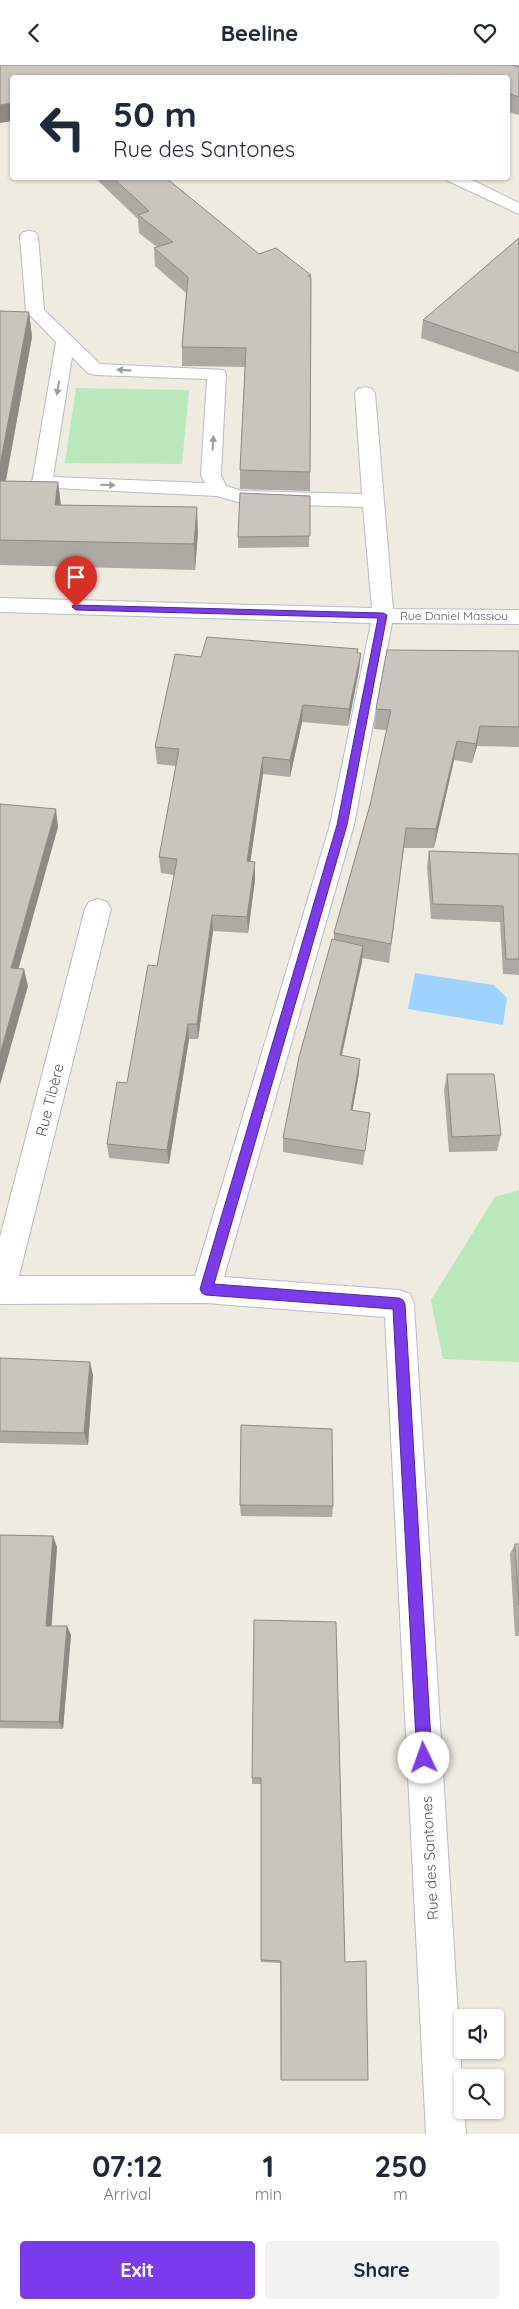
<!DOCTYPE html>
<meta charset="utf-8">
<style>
:root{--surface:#fff;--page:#f2f2f3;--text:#1f2937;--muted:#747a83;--accent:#7c3aed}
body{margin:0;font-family:Quicksand,sans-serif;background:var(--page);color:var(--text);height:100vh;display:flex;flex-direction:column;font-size:19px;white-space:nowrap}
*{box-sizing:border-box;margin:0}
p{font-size:16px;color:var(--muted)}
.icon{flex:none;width:28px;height:28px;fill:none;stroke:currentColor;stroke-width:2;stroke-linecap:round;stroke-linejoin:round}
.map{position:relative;height:2069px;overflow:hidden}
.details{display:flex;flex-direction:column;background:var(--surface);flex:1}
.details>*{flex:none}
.top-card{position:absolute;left:10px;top:10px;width:500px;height:105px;border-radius:5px;box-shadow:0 1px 4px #0004;background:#fff;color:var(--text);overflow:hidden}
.fabs{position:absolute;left:454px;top:1944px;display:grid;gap:10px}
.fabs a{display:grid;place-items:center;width:50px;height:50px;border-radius:5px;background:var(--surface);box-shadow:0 1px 4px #0004;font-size:25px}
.pin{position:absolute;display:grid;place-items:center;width:42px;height:42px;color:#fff;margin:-51px -21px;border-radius:50% 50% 50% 0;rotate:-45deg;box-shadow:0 0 5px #0007}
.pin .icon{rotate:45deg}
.me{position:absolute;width:55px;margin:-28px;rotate:357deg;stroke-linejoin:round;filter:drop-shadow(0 0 4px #0008)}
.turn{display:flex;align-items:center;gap:18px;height:105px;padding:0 20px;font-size:22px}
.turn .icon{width:65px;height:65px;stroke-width:2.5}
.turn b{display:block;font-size:35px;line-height:42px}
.eta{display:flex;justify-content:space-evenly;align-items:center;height:85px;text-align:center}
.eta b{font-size:30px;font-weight:700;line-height:35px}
.action{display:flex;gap:10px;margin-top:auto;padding:10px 20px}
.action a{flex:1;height:58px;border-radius:5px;background:var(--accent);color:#fff;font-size:20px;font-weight:700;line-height:58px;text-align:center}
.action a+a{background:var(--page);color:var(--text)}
header{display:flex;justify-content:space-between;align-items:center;height:65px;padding:0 20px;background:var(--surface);font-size:22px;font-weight:700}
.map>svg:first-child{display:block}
.green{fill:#b9e8bb}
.water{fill:#9fd3ff}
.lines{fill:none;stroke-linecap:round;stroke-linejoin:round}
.street-casing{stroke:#b8bbc1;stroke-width:2}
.street{fill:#fff;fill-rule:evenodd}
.wall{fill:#ada9a3}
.shaded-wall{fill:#8d8a84}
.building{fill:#c9c5bd;stroke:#8d8a84}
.oneway{fill:#9b9ea1}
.route{fill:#7c3aed;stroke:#51269a}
.labels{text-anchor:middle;stroke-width:5;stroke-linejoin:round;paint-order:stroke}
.far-street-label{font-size:12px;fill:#595d63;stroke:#fff}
.street-label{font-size:15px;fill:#595d63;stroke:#fff}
</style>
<header><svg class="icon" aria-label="back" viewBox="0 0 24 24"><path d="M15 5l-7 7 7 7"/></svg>Beeline<svg class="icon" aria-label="heart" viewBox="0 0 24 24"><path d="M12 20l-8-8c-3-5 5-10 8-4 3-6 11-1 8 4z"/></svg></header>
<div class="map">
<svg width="519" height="2069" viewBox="0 0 519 2069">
<rect width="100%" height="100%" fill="#eeebe0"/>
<!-- green -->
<g class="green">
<path d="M76,323L189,325L182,399L65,398Z"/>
<path d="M519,1125V1297L443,1294L431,1235L495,1132Z"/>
</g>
<!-- water -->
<path class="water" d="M415,908L494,920L507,933L503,960L408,944Z"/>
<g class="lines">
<!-- street casing -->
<g class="street-casing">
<g id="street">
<path d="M444,112H466L519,138V149L446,115Z"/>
<path d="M29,166L35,167L38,171L44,245L100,299L224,305L226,309L221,410L226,421L242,426L362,429L355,328L358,324L365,322L372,324L375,328L393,544L519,545V559L392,558L354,760L224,1212L399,1225L410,1229L414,1239L462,2014V2045H464L466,2069H426L385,1252L206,1238L0,1239V1172L85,844L89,837L98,834L107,837L111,844L19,1211H195L330,760L371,558L0,547V533L372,543L363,442L241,438L217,431L35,422L32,418L56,277L26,246L20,171L23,167ZM72,292L88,308L95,310L207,314L201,410L205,418L53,412Z"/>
</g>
</g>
<!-- street -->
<use href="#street" class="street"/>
</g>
<!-- wall -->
<g class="wall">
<path d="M0,0H519V50L508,47V12H12Z"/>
<path d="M94,112H165L259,189L311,210L310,426L240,424V405L245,302L182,301V282L186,228L155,201L154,183L157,182L139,168L138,154Z"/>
<path d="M519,173V307L421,273L423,255Z"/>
<path d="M0,246L29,247L32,272L6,416L58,417L61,440L198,467L195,505L0,500Z"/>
<path d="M310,431L309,482L238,483V472Z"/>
<path d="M519,586V682L477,681L472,698L454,695L434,783H404L389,898L362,893L342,991L359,1008L352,1046L370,1048L363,1100L283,1087V1073L334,874V868L370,740L387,665L374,664L376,644Z"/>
<path d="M361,588L359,605L348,661L302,657L290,712L263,709L250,797L255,814L248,868L213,866L198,974H189L169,1099L109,1093L107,1079L127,1018L157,901L174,810L161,808L159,792L176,701L157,699L155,682L201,592Z"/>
<path d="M429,786L519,789V910L503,909L500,857L431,854L427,802Z"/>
<path d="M447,1009L501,1070L497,1086L449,1087L444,1025Z"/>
<path d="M0,1293L93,1310L88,1380L0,1378Z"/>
<path d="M240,1440L333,1441L332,1452L241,1451Z"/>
<path d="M0,1470L53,1471L57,1482L51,1561H67L71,1570L63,1664L0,1663Z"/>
<path d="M515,1479H519V1571H515L510,1489Z"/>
<path d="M336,1557L345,1897L368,2015H281L280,1898L261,1897V1719H252V1713Z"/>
</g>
<!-- shaded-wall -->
<g class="shaded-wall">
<path d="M12,38V56L0,58V40Z"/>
<path d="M29,247L32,272L1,441L0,433V400Z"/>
<path d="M58,417L61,442L55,440Z"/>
<path d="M197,442L198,467L195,505L194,479Z"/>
<path d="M361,588L359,605L348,661L349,644Z"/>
<path d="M303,640L302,657L290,712V695Z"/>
<path d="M480,661L477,681L472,698L476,679Z"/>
<path d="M457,676L454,695L434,783L436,764Z"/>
<path d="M263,692V709L248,813L247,796Z"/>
<path d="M56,744L58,762L14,920L11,903Z"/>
<path d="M255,797V814L248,868L247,852Z"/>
<path d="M212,850L213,866L198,974L197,959Z"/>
<path d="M363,881L362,897L338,1005L340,990Z"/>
<path d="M24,904L28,921L0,1020V989Z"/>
<path d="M188,959L189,974L169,1099L167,1085Z"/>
<path d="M360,994L359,1008L350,1060L351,1045Z"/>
<path d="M90,1297L93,1310L88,1380L84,1368Z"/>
<path d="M53,1471L57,1482L51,1570L46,1561Z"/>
<path d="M67,1561L71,1570L63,1664L59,1657Z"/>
</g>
<!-- building -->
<g class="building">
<path d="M0,0H512L519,2V32L508,28V12H457L448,10L447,12H12V38L0,40Z"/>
<path d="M112,112H165L259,189L276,183L311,210L308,211L311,213L310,407L240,405L246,283L182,282L188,212L154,183L173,177L138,150L149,146Z"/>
<path d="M519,173V288L423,255Z"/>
<path d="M0,246L29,247L0,400Z"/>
<path d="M0,416L58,417L55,440L197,442L194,479L0,475Z"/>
<path d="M240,428L310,431V471L238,472Z"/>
<path d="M207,572L358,584L357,588H361L349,644L303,640L290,695L263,692L247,796L255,797L247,852L212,850L197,959H188L167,1085L107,1079L117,1017L127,1018L148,900L157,901L177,794L159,792L179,684L155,682L175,589L201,592Z"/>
<path d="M387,585L519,586V662L480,661L476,679L457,676L436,764L406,763L391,879L334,868L370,740L391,645L376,644Z"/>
<path d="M0,739L56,744L11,903L24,904L0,989Z"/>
<path d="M429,786L519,789V894H506L503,841L433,839Z"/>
<path d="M332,874L363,881L340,990L360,994L351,1045L370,1048L365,1086L283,1073L299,992Z"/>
<path d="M447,1009H494L501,1070L452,1072Z"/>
<path d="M0,1293L90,1297L84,1368L0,1366Z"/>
<path d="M241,1360L332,1364L333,1441L240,1440Z"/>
<path d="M0,1470L53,1471L46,1561H67L59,1657L0,1656Z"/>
<path d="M515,1479H519V1540Z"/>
<path d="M254,1555L336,1557L345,1897L366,1896L368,2015H281V1896L261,1895V1713H252Z"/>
</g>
<!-- one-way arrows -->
<defs><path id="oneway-solid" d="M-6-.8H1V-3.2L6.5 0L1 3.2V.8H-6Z" transform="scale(1.25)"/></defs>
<g class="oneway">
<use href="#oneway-solid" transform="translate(124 305) rotate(-177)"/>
<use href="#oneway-solid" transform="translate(58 323) rotate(100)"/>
<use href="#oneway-solid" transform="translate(213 378) rotate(-86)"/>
<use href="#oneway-solid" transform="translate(108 420) rotate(2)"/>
</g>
<!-- route -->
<path class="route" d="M73,540L383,548L387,550L347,760L214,1219L399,1233L403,1235L405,1239L432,1693L430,1699L424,1701L419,1699L417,1693L393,1244L206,1230L202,1228L200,1224L337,760L378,553L76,545L72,542Z"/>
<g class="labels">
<!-- far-street labels -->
<g class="far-street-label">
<text x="454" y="555">Rue Daniel Massiou</text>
</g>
<!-- street labels -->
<g class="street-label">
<text transform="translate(50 1035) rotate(-76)" y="5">Rue Tibère</text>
<text transform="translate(430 1793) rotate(-93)" y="5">Rue des Santones</text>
</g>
</g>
</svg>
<div class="fabs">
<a><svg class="icon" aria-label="sound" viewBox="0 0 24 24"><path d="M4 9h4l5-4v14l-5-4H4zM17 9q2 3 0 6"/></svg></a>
<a><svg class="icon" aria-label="search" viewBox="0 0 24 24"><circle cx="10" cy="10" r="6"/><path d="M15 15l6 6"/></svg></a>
</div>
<div class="pin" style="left:76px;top:542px;background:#d93025"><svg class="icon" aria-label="arrive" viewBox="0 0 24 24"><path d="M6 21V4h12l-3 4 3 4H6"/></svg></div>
<svg class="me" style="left:424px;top:1693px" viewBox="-20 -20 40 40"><circle r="19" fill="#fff"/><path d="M0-13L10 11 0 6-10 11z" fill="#7c3aed"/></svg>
<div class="top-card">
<div class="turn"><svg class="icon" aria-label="left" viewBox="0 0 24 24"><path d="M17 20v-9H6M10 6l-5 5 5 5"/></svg><div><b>50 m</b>Rue des Santones</div></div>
</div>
</div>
<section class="details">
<div class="eta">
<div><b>07:12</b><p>Arrival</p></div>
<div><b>1</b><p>min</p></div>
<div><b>250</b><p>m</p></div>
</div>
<div class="action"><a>Exit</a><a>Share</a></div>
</section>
